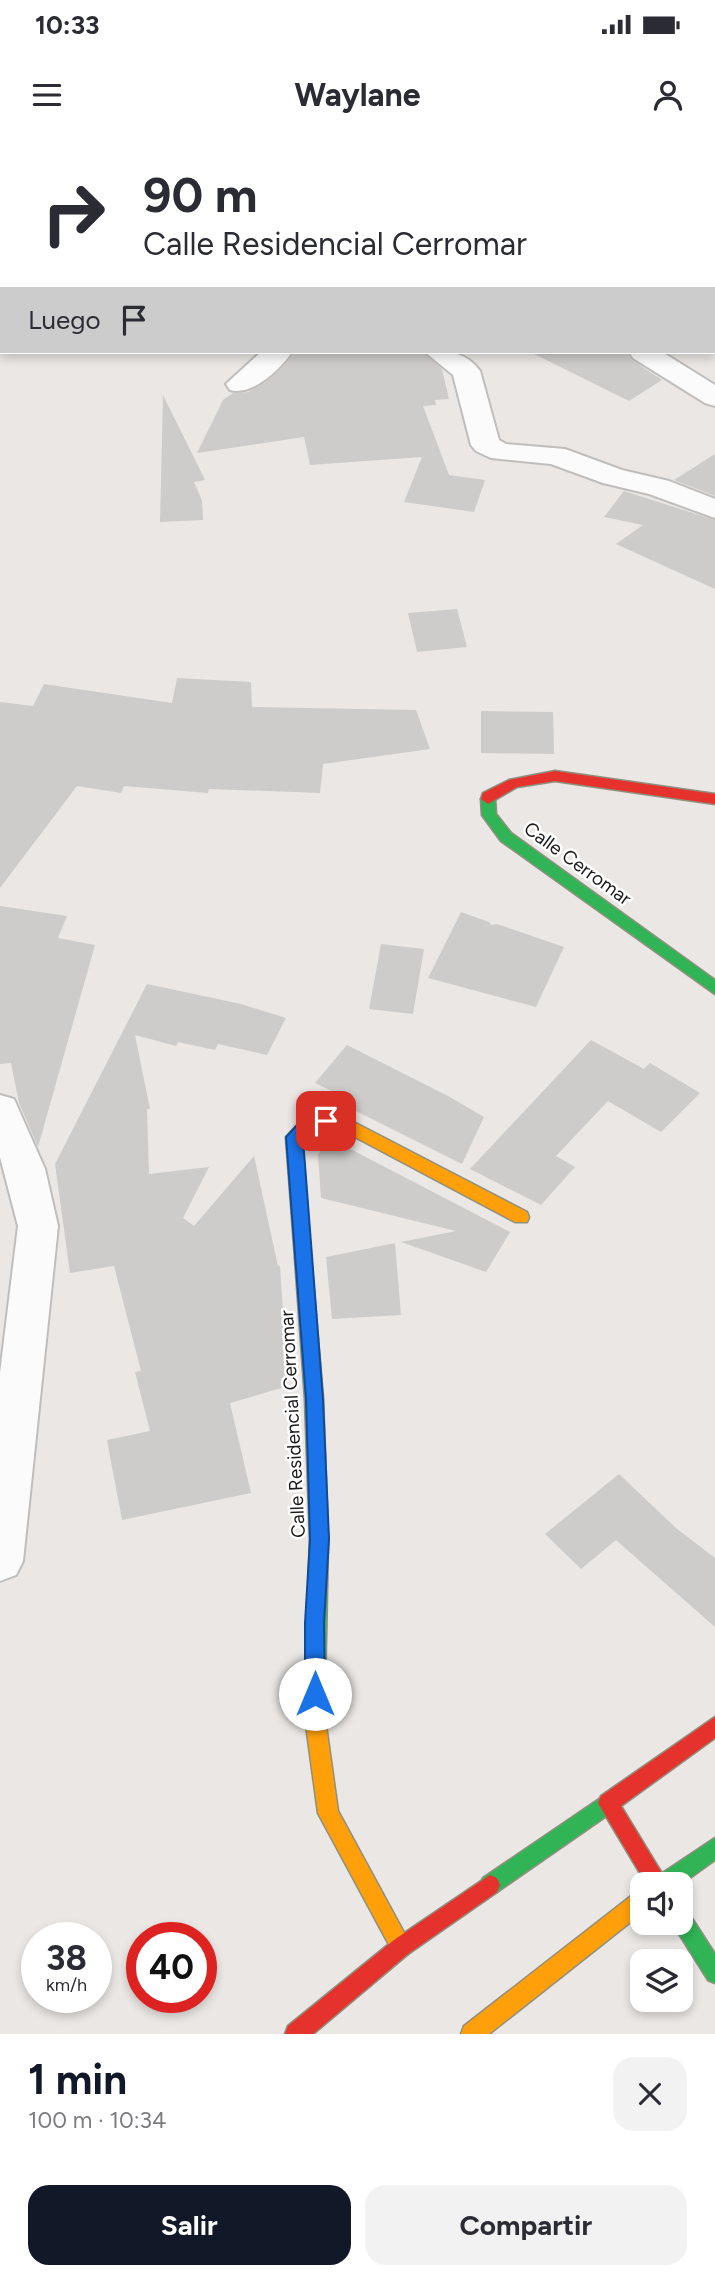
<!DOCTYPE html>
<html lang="es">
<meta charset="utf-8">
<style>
:root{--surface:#fff;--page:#f2f2f3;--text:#2b2b33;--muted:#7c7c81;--accent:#111827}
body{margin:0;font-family:Figtree,sans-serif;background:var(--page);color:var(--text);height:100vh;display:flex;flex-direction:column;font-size:26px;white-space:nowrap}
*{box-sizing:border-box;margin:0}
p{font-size:23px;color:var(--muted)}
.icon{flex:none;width:38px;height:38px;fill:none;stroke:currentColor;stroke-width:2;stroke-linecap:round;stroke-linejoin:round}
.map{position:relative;height:1894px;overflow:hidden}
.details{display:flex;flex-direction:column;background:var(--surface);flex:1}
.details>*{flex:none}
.hud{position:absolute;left:0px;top:0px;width:716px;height:214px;box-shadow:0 4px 10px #0003;background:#fff;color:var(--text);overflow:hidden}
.tools{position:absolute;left:630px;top:1732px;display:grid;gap:14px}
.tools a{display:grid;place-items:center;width:63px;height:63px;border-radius:14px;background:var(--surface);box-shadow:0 4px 10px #0003;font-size:35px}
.speed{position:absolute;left:21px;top:1782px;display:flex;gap:14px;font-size:35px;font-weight:700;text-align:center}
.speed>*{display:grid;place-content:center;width:91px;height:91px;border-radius:50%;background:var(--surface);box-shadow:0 4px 10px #0003;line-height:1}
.speed small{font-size:18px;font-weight:400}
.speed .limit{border:10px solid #d22;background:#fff;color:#111}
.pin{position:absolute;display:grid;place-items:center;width:60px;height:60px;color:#fff;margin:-30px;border-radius:14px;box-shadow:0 4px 10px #0006}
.me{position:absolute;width:77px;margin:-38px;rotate:0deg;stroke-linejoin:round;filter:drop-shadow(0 0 5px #0008)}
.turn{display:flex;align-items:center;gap:24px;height:147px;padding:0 28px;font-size:32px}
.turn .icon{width:91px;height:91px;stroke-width:2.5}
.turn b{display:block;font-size:49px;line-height:60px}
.then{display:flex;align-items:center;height:66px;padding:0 28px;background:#0003;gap:14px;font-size:26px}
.round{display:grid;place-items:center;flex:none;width:74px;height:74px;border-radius:21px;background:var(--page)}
.head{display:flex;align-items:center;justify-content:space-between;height:119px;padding:0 28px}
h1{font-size:42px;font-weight:700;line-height:52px;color:var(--accent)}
.button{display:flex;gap:14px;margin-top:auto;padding:14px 28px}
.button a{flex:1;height:80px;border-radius:21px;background:var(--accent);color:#fff;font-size:28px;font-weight:700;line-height:80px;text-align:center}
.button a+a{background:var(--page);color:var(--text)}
.status{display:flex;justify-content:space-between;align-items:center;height:49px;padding:0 35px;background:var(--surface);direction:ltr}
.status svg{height:19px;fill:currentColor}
header{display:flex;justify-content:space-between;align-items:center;height:91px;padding:0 28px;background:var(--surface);font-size:32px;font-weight:700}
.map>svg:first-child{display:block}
.building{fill:#ceccca}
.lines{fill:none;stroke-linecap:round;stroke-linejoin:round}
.street-casing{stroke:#c0bebd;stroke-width:4}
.fast-casing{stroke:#90907f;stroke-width:3}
.slow-casing{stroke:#90907f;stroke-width:3}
.jam-casing{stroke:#90907f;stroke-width:3}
.street{fill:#fcfbfb;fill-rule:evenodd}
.fast{fill:#30b455;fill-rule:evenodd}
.slow{fill:#ff9f0a;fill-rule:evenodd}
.jam{fill:#e5322d;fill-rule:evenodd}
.route{fill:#1a73e8;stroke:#114b97;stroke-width:2}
.labels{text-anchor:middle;stroke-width:5;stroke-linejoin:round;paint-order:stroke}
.street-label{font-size:19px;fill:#1c1c1c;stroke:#fff}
</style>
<div class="status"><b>10:33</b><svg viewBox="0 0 49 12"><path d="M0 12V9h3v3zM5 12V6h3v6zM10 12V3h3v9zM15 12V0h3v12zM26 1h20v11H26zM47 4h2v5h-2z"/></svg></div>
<header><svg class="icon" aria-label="menu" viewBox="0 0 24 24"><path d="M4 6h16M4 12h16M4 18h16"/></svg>Waylane<svg class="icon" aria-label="person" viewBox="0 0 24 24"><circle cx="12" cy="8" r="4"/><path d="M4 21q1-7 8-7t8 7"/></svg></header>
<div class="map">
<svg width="715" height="1894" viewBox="0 0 715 1894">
<rect width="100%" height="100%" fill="#eae7e4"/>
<!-- building -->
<g class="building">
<path d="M295,212H423L442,229L449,259L435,260L436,265L423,266L449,335L485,340L474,372L404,362L422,317L310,325L304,297L197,313L223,260L233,253L248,252L266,242L282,228Z"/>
<path d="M530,212H626L632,220L662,240L629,261Z"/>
<path d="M163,255L205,340L194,342L202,361L203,380L160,382Z"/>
<path d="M715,314V356L674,340Z"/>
<path d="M624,351L715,380V449L616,404L643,385L604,377Z"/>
<path d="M457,469L467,507L417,512L408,473Z"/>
<path d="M177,538L251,542L252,567L416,570L430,609L323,624L320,653L209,649L208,653L124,646L121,653L77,646L0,748V562L33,566L44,544L172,563Z"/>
<path d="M481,571L553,572L554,614L481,613Z"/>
<path d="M0,766L67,776L58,798L95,805L38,1007L19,963L11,923L0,924Z"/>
<path d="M461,772L489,782L491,785L497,784L564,807L536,867L428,838Z"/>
<path d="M381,804L424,809L413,874L369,869Z"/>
<path d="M147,844L241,864L286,878L267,915L218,904L215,910L178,902L176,906L135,895L150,969H147L149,1034L209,1027L183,1078L194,1086L254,1016L278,1126H280L288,1246L230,1263L251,1353L122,1380L107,1300L150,1291L135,1232L141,1231L114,1126L70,1133L55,1024Z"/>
<path d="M591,900L644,929L650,923L700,953L661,992L608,961L556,1016L575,1027L541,1065L470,1029Z"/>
<path d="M347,905L448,956L484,977L462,1024L346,966L350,960L315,943Z"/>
<path d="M327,999L333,1000L510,1092L486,1132L401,1102L456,1091L321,1058L318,1015Z"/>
<path d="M395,1103L401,1175L332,1179L326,1117Z"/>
<path d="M619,1334L676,1388L715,1418V1487L616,1400L581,1429L545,1394Z"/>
</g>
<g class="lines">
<!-- street casing -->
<g class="street-casing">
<g id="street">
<path d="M447,0H474L475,2H448Z"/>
<rect x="714" y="108" width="1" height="17"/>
<path d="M261,212H292C280,230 252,256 230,250L226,244Z"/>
<path d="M425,212C447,211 466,211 480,231L499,300L506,304L565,309L622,330L669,341L715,359V378L649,354L603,343L551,324L491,318L476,311L471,305L453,235Z"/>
<path d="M629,212H662L715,245V266L705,263L633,218Z"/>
<path d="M0,955L14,959L45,1029L58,1086L23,1421L16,1435L0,1441V1233L18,1086L0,1017Z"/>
</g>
</g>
<!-- fast casing -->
<g class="fast-casing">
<g id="fast">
<path d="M488,654L495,659L496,674L511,693L715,840V854L501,701L482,675L481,659Z"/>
<path d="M303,1111L309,1113L311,1118L323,1259L328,1399L325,1549L322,1555L315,1558L308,1555L305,1549L310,1399L305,1259L295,1118L297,1113Z"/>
<path d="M608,1653L615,1656L618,1663L615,1670L497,1752L490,1755L483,1752L480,1745L483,1738Z"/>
<path d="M715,1698V1720L680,1745H652L655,1738Z"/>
<path d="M681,1769L688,1772L715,1814V1843L708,1840L674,1786L672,1783H681Z"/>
</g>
</g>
<!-- slow casing -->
<g class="slow-casing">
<g id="slow">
<path d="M311,975L346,978L527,1072L529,1077L527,1082H515L338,988L315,987L302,999L311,1118L309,1123L303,1125L297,1123L295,1118L286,997L305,977Z"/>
<path d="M315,1540L322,1543L325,1549V1578L338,1671L408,1800L411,1807L408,1814L401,1817L394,1814L318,1673L305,1578V1549L308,1543Z"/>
<path d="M642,1750V1773L489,1894H461L464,1886L635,1753Z"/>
</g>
</g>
<!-- jam casing -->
<g class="jam-casing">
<g id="jam">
<path d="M555,631L715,654V664L555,641L517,647L488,664L481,659L483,653L509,640Z"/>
<path d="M715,1577V1598L621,1666L669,1745H647L598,1663L601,1656Z"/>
<path d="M490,1735L497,1738L500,1745L497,1752L408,1814L313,1894H285L288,1886L394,1800Z"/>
</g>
</g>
<!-- street -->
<use href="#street" class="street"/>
<!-- fast -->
<use href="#fast" class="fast"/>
<!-- slow -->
<use href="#slow" class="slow"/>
<!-- jam -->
<use href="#jam" class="jam"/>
</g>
<!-- route -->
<path class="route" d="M311,974L326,975L334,981L326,988L314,987L303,999L323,1259L329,1399L324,1483L325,1554L322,1561L315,1564L308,1561L305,1554V1483L310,1399L306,1259L286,997L305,976Z"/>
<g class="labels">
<!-- street labels -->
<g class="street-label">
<text transform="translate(578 723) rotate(36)" y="7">Calle Cerromar</text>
<text transform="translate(292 1284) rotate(-93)" y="7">Calle Residencial Cerromar</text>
</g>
</g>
</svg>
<div class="tools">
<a><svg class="icon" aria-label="sound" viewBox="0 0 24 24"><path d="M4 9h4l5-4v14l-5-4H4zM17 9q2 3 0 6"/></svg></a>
<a><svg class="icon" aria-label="layers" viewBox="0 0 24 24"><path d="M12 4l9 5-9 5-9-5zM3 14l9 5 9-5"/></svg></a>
</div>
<div class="speed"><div>38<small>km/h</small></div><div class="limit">40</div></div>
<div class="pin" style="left:326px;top:981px;background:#d93025"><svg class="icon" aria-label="arrive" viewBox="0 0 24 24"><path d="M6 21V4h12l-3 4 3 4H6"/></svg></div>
<svg class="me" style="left:315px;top:1554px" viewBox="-20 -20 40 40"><circle r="19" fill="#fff"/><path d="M0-13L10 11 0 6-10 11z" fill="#1a73e8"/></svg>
<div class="hud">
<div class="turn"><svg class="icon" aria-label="right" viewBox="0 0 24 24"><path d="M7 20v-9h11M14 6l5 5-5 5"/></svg><div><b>90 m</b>Calle Residencial Cerromar</div></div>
<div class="then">Luego<svg class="icon" aria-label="arrive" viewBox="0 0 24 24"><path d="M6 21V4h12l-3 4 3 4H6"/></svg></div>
</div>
</div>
<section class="details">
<div class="head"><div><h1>1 min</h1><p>100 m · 10:34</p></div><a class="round"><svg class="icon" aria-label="close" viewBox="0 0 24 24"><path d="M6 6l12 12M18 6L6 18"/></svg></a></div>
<div class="button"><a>Salir</a><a>Compartir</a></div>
</section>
